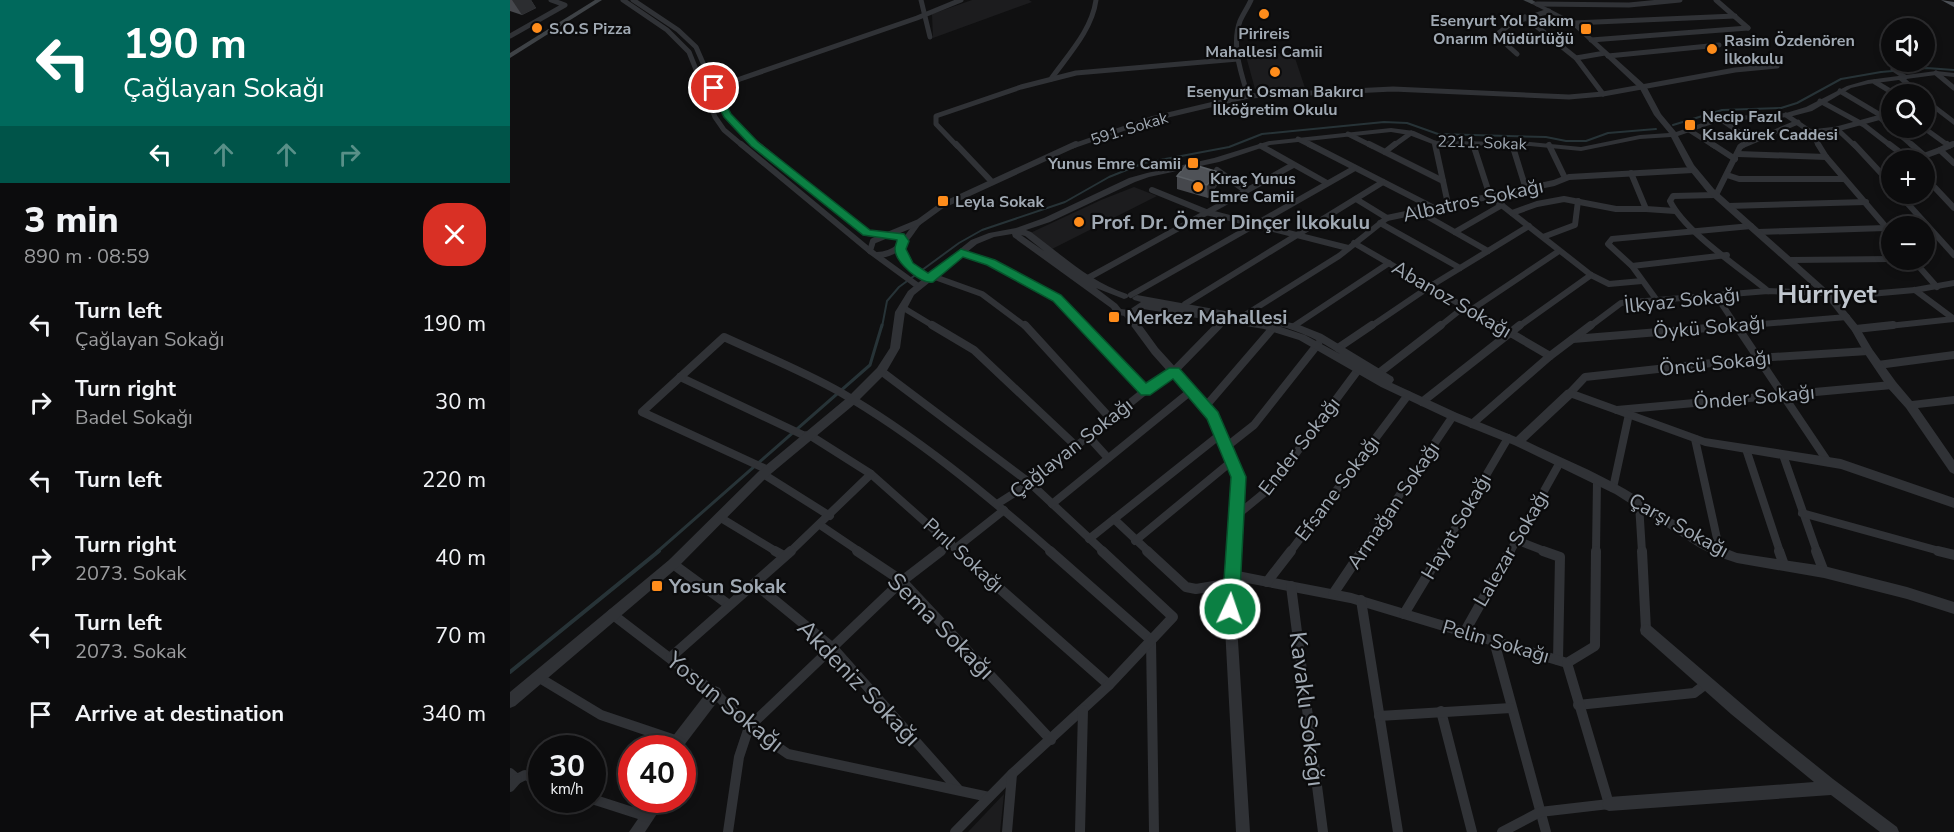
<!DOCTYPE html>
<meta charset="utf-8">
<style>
:root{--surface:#0c0c0d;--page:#151516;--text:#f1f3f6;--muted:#9a9b9d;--line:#2c2c2e}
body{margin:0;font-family:"Nunito Sans",sans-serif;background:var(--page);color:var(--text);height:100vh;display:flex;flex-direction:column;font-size:22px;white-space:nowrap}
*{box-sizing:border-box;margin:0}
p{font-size:20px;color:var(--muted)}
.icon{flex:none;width:33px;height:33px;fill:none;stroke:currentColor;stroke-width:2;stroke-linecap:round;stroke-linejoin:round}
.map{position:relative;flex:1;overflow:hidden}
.panel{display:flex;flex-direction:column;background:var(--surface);width:510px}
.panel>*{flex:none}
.top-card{background:#00695c;color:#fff;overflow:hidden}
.tools{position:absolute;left:1371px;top:18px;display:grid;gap:12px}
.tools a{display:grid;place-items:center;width:54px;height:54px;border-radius:50%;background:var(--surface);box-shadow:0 3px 9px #0003,0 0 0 2px var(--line);font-size:30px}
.speed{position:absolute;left:18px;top:735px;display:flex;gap:12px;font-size:30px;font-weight:700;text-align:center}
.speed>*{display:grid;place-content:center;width:78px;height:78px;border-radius:50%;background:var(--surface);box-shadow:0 3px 9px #0003,0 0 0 2px var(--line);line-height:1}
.speed small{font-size:15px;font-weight:400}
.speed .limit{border:9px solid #d22;background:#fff;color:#111}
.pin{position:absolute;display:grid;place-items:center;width:51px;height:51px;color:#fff;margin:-26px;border:3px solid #fff;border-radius:50%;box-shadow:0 2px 6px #0007}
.me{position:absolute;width:66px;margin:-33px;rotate:3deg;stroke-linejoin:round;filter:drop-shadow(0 0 4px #0008)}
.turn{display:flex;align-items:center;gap:21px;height:126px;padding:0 24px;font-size:27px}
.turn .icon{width:78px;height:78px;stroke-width:2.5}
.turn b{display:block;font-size:42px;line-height:51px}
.lanes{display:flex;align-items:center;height:57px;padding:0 24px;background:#0003;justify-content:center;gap:30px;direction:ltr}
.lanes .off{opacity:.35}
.round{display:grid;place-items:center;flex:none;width:63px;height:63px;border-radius:24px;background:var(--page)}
.headline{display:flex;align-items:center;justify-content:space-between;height:102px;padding:0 24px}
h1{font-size:36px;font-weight:800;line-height:45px}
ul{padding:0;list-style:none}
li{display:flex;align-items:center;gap:18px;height:78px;padding:0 24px}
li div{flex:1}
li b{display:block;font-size:22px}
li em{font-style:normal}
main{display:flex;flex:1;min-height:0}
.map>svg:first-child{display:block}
.built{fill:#1c1c1e}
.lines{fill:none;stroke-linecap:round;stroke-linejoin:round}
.stream-far2{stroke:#273337;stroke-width:2}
.stream-far1{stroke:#273337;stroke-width:3}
.stream{stroke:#273337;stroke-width:4}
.minor-far3{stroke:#303236;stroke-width:5}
.minor-far2{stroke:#303236;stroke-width:6}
.minor-far1{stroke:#303236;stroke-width:8}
.minor{stroke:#303236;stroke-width:10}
.tertiary{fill:#303236;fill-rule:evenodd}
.secondary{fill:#3e4246;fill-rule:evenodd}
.primary{fill:#4c5056;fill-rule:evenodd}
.wall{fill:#45474c}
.shaded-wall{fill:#2c2d30}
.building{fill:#4f5257;stroke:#5b6065;stroke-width:1.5}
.route{fill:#0b8043;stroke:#07532c;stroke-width:1.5}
.poi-dot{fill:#fe8c1b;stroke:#0b0b0c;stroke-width:2}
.labels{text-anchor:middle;stroke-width:4.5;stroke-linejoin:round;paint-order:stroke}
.far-poi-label{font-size:16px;font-weight:bold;fill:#a0a9b3;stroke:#0b0b0c;text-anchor:start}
.far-street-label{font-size:16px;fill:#a0a9b3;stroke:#0b0b0c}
.street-label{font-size:20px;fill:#a0a9b3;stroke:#0b0b0c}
.poi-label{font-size:20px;font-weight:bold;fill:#a0a9b3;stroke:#0b0b0c;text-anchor:start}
.near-street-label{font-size:24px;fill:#a0a9b3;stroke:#0b0b0c}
.district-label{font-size:26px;font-weight:bold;fill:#c1c7cf;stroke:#0b0b0c}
</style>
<main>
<section class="panel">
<div class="top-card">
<div class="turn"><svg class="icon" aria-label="left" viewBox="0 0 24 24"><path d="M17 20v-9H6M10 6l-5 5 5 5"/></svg><div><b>190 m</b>Çağlayan Sokağı</div></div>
<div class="lanes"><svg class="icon" aria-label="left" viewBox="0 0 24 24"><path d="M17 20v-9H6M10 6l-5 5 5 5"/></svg><svg class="icon off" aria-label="ahead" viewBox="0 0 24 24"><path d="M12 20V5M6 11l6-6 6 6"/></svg><svg class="icon off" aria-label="ahead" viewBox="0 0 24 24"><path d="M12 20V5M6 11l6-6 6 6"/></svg><svg class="icon off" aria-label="right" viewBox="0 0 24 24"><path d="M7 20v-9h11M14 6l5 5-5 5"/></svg></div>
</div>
<div class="headline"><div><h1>3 min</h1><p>890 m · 08:59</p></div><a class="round" style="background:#d93025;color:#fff"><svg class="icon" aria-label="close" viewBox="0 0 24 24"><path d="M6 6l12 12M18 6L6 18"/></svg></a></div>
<ul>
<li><svg class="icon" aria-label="left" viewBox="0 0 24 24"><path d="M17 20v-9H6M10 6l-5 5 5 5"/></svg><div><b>Turn left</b><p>Çağlayan Sokağı</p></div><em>190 m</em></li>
<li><svg class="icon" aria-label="right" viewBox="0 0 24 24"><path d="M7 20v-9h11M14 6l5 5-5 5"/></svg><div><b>Turn right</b><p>Badel Sokağı</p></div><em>30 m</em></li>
<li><svg class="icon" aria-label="left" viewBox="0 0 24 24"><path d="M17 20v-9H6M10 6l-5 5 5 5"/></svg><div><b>Turn left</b></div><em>220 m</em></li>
<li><svg class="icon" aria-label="right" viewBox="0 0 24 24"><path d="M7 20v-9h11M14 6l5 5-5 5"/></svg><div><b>Turn right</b><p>2073. Sokak</p></div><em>40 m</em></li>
<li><svg class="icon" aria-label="left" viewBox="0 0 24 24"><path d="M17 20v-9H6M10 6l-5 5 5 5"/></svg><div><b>Turn left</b><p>2073. Sokak</p></div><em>70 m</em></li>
<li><svg class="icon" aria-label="arrive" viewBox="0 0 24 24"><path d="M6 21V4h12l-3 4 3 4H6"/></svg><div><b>Arrive at destination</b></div><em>340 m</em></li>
</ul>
</section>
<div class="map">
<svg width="1444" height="832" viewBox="0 0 1444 832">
<rect width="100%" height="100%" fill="#101011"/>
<!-- built -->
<g class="built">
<path d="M462,0H519L522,2L423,38L422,14Z"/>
<path d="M783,52L795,88L754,91L745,89L736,56Z"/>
<path d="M624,187L647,196L540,250L518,234L591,200Z"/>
<path d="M494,794L490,832H458Z"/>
</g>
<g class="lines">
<!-- stream-far2 -->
<g class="stream-far2">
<path d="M1163,125L1212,110L1271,108L1287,103L1331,79L1371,72L1417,68L1444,70"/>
<path d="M372,327L377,301L389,287L449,243L472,230L555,202L599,177L634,163L719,147L752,134L874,122L897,123L928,134L1036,137L1056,141H1076L1098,133L1146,129"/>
</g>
<!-- stream-far1 -->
<path class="stream-far1" d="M147,552L360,365L372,325"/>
<!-- stream -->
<path class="stream" d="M0,672L149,551"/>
<!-- minor-far3 -->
<g class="minor-far3">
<path d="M113,0L157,30L179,52L205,117L214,130L233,146"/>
<path d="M123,0L168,30L186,47L211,104L226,127L249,146"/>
<path d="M411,0L420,37"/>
<path d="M1206,0L1238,28"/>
<path d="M1027,4L1119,5L1170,0"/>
<path d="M1015,17L1066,58L1093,94"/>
<path d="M1063,23L1225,16"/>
<path d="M0,36L55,5L41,0"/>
<path d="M1081,40L1238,28"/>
<path d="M1007,54L986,35L1002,23L1039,11"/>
<path d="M1098,56L1209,45"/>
<path d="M1066,58L1095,53"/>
<path d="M1383,69L1395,77"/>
<path d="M1426,73L1444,88"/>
<path d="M541,79C558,55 582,30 586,0"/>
<path d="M1365,82L1385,94"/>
<path d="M204,88L407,18L451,0"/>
<path d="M1330,91L1372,116"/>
<path d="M738,96C731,73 721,45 730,21C733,14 738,7 741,0"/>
<path d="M1310,101L1354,125L1381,146"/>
<path d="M1276,115L1301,132L1309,146"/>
<path d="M1369,117L1403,146"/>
<path d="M1210,119L1241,140"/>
<path d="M1414,128L1439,146"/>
<path d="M1327,129L1345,146"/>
<path d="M1179,130L1204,146"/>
<path d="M1301,132L1327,129L1382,114"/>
<path d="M838,134L862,146"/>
<path d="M788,139L802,146"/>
<path d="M925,143L926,146"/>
<path d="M963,143L964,146"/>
<path d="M1002,143L1003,146"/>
<path d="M447,146L426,124V116L511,87L566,73L728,59"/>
<path d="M563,146L641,119L738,96L883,89L1059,97L1093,94L1225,70L1267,66"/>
<path d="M883,146L901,133"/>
<path d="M1232,146L1288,122"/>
<path d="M1440,146L1444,144"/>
</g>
<!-- minor-far2 -->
<g class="minor-far2">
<path d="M231,144L360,251"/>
<path d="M247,144L357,233L370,235"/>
<path d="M446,144L482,182"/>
<path d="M799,144L922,207"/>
<path d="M859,144L933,181"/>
<path d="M925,144L938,204"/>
<path d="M963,144L980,196L1081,275L1099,284L1132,281"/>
<path d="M1002,144L1016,189"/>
<path d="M1202,144L1225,159"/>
<path d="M1234,144L1230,147L1206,195L1163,196L1160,201C1175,232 1230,268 1258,291"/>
<path d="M1308,144L1316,157L1382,234"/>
<path d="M1344,144L1382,185"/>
<path d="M1379,144L1400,160"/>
<path d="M1401,144L1415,156"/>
<path d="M1437,144L1439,146"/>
<path d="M1443,144L1430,150L1444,163"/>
<path d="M1039,145L1055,178"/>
<path d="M751,146L817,183"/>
<path d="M875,152L885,144"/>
<path d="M1228,154L1316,157"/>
<path d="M1403,160L1430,150"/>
<path d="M707,170L736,191"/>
<path d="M1217,175L1229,179H1334"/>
<path d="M1414,176L1444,208"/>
<path d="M642,190L696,212L838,248"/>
<path d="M1389,194L1444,255"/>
<path d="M846,199L877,218"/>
<path d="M1218,206L1356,202"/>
<path d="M1136,209L1165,211"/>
<path d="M906,210L978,251"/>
<path d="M1002,213L1027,204L1054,199L1106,209H1136L1121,173"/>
<path d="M870,223L950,268"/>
<path d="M945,232L992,205"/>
<path d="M1248,232L1376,228"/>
<path d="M1033,237L1065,225L1068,201"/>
<path d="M844,243L989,327"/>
<path d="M390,249L399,265L419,279"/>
<path d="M451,253L481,262L547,298L574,327"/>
<path d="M367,255C389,255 396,238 408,223"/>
<path d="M1281,260L1382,259"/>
<path d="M1403,260L1427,287"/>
<path d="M1122,266L1217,255"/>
<path d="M422,276L472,294L516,327"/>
<path d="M578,278L783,165"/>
<path d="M408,286L360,251L363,241L409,222L431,206L566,144"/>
<path d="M1405,290L1444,319"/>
<path d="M621,295L845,168"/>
<path d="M1207,297L1227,327"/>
<path d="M1146,299L1122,266L1098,244L1102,239L1241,226"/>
<path d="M675,304L873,182"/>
<path d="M392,307L425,327"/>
<path d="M961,310L1049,251"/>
<path d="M735,315L829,256L877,218L1044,183L1059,177L1183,170"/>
<path d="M784,326L879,263"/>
<path d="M707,327L714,320"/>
<path d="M860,327L919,287L1019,226"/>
<path d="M929,327L954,307"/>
<path d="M1008,327L1081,275"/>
<path d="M1079,327L1111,303L1258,291L1316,293"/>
<path d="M1216,327L1337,317"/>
<path d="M1369,327L1444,319"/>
</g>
<!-- minor-far1 -->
<g class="minor-far1">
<path d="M422,325L464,350L566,446"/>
<path d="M515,325L600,418"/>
<path d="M573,325L635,391"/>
<path d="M987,325L1040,356"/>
<path d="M1226,325L1318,462"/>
<path d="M1346,329L1383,325"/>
<path d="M1063,339L1235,325"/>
<path d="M828,348L862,325"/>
<path d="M1368,365L1444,355"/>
<path d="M371,371L520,483L594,552"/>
<path d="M869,373L931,325"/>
<path d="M170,377L293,435L301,436L361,474L449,552"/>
<path d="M1060,393L1075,377L1248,358L1358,351"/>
<path d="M912,402L1010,325"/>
<path d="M695,407L763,328"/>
<path d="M1107,410L1382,385"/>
<path d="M962,424L1040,356L1081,325"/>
<path d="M578,436L598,458"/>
<path d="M1185,439L1210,552"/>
<path d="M716,447L744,425L808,344"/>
<path d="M1236,449L1270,552"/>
<path d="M1273,455L1307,552"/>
<path d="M258,470L132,412L214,337C253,355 293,371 330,392C406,436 476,494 542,552"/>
<path d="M253,474L320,516"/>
<path d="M1103,488L1119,414"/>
<path d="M487,504L520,483L635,391L664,371L709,325"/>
<path d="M542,504L681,391"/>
<path d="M1129,504L1132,552"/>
<path d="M1292,513L1433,552"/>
<path d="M726,516L760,488L848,370"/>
<path d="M211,518L267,552"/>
<path d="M604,519L639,552"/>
<path d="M310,525L350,552"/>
<path d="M579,539L711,434"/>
<path d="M1006,540L1037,552"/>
<path d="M625,541L722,461"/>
<path d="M446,548L494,510"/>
<path d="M280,552L361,474"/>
<path d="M429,552L441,543"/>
<path d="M780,552L898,395"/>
<path d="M851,552L943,416"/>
<path d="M931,552L998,438"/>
<path d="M1000,552L1049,464"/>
<path d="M1086,552L1087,481"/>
</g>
<!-- minor -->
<g class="minor">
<path d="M265,551L274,556"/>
<path d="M347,551L392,581L541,740"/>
<path d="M447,551L599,685"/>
<path d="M540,551L641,640L644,832"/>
<path d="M637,551L676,587L686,589L722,583"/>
<path d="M1033,551L1050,557L1048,660"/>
<path d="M1132,551L1136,630"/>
<path d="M1269,551L1274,565"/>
<path d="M1306,551L1314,572"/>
<path d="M1428,551L1444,555"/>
<path d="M163,564L219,605"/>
<path d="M722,575L841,598L1057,663L1085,646L1086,551"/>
<path d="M757,582L781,551"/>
<path d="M245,584L323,648L448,789"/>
<path d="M781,586L813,832"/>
<path d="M823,594L852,551"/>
<path d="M851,600L888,832"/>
<path d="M102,614L205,693L239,727L278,754L479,797"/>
<path d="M894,614L932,551"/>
<path d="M954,633L1000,551"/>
<path d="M984,641L1036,832"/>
<path d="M161,657L281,551"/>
<path d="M28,677L91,715L168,741"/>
<path d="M1068,705L1184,693L1196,684"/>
<path d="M931,711L962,832"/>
<path d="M869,716L1001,708"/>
<path d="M0,773L7,779L15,775L32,782"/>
<path d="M0,787L7,779"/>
<path d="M82,799L138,817"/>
<path d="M218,832L229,757L239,727L392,581L431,551"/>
<path d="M445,832L502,774L599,685L663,617L592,551"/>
<path d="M497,832L502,774"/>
<path d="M570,832L573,710"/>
<path d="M992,832L1030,812L1099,804L1057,663"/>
</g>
<!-- tertiary -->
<g class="tertiary">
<path d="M1022,0L1065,22L1136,86L1151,114L1166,132L1210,117L1276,113L1296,107L1337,86L1358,80L1426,71L1444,73V77L1426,75L1396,79L1413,94H1406L1389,80L1358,84L1341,88L1302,111L1279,117L1211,121L1168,136L1184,165L1204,189L1322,294L1405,287L1444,280V286L1405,293L1327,300L1349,327L1362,349L1386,382L1402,401L1444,396V404L1408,408L1444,460V474L1440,472L1396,408L1378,388L1355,354L1342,331L1317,299L1198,193L1176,166L1161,137L1130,139L1071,151L1020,146L925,145L899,135L881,132L760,145L709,162L639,177L625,182L540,222L516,230L521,232C552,255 580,282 617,294L619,296L617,298L614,299L586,288L607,304L611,309L619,310L631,302L624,300L622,298L627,295L787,324L812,334L883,377L884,380L882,383L947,413L1006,437L1056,390L1060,389L1195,438L1331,459L1444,498V508L1331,469L1195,446L1062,398L1016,441C1049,457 1084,471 1115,489C1152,511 1187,538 1227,553L1314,566L1397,587L1444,602V614L1397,599L1314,578L1227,563L1206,556L1188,547L1105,494L1004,445L939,419L871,387L789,340L754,329L633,309L624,315L648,348L707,413L735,477L726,609L740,832H726L714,609L723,477L699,418L642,354L614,316L605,314L601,308L503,237L502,234L484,237L467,244L404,295L395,312L390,348L375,374L346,403L257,477L167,568L5,706L0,708V692L159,560L249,471L338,397L367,368L380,348L385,312L398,291L461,240L479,233L506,228L534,218L619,178L637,173L704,158L759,141L881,128L904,131L926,141L1020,142L1071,147L1130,135L1159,133L1144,115L1130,89L1061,24L1020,3V1ZM511,235L515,236L534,251ZM768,326C791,331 810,341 830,354L795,335Z"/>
<path d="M1414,96L1444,119V125L1414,102Z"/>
<path d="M1136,624L1141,626L1261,729L1323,779L1387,827L1389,832H1370L1321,795L1099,811L1094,809L1092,804L1094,799L1099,797L1304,782L1221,714L1131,634L1130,630L1131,626Z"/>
<path d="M205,686L210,688L212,693L210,698L172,748H158L163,736L200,688Z"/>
<path d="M141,800H156L135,832H119Z"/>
</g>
<!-- secondary -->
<g class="secondary">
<path d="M85,0H92L0,58V53Z"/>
<path d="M1013,0H1022L1025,2L1022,4Z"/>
</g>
<!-- primary -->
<path class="primary" d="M1431,0L1444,2V7L1433,1Z"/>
</g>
<!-- wall -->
<g class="wall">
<path d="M0,0H21L26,8L12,15L0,11Z"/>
<path d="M667,176L708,184L698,198L667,189Z"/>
</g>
<!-- shaded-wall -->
<g class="shaded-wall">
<path d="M2,0H21L26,8L12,15Z"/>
<path d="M708,172V184L698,198L697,185Z"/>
</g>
<!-- building -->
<path class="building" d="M678,163L708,172L697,185L667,176Z"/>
<!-- route -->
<path class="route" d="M201,86H207L221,114L248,142L360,230L394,234L399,241L396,249L403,263L418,273L451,249L485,260L551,295L636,383L659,368H669L708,412L736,477L729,609L726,615L720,617L715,615L712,609L721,477L697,419L663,379L640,395H631L543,301L477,265L453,257L423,282C411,285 385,262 385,249C385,245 387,243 387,240L353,235L241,146L214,117L199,88Z"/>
<!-- markers -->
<g class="poi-dot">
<circle cx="754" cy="14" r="6"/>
<circle cx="27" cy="28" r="6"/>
<rect x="1070" y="23" width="12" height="12" rx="3"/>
<circle cx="1202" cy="49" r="6"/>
<circle cx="765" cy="72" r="6"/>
<rect x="1174" y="119" width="12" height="12" rx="3"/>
<rect x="677" y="157" width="12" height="12" rx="3"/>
<circle cx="688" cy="187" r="6"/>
<rect x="427" y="195" width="12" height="12" rx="3"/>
<circle cx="569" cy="222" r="6"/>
<rect x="598" y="311" width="12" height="12" rx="3"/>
<rect x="141" y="580" width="12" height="12" rx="3"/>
</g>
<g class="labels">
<!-- far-poi labels -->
<g class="far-poi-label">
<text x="1064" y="26" text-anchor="end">Esenyurt Yol Bakım<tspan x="1064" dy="18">Onarım Müdürlüğü</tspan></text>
<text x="39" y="34">S.O.S Pizza</text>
<text x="754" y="39" text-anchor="middle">Pirireis<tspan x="754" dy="18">Mahallesi Camii</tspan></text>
<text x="1214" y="46">Rasim Özdenören<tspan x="1214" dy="18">İlkokulu</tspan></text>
<text x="765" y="97" text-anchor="middle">Esenyurt Osman Bakırcı<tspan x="765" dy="18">İlköğretim Okulu</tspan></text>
<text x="1192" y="122">Necip Fazıl<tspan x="1192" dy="18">Kısakürek Caddesi</tspan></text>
<text x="671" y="169" text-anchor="end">Yunus Emre Camii</text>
<text x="700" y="184">Kıraç Yunus<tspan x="700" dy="18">Emre Camii</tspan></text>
<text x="445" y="207">Leyla Sokak</text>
</g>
<!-- far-street labels -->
<g class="far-street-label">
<text transform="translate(619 128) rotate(-17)" y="6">591. Sokak</text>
<text transform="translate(972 142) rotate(2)" y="6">2211. Sokak</text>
</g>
<!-- street labels -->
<g class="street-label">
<text transform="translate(963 200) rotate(-12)" y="7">Albatros Sokağı</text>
<text transform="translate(942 299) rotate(30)" y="7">Abanoz Sokağı</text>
<text transform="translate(1172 300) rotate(-6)" y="7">İlkyaz Sokağı</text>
<text transform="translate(1199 327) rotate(-5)" y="7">Öykü Sokağı</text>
<text transform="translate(1205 363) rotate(-6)" y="7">Öncü Sokağı</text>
<text transform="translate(1244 397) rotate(-5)" y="7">Önder Sokağı</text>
<text transform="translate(789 446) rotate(-52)" y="7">Ender Sokağı</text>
<text transform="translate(561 448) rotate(-38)" y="7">Çağlayan Sokağı</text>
<text transform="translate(827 488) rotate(-53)" y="7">Efsane Sokağı</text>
<text transform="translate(883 505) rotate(-56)" y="7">Armağan Sokağı</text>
<text transform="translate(1169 525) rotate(29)" y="7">Çarşı Sokağı</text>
<text transform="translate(946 526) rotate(-60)" y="7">Hayat Sokağı</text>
<text transform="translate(1001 548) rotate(-60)" y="7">Lalezar Sokağı</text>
<text transform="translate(454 555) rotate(42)" y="7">Pırıl Sokağı</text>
<text transform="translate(986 641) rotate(16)" y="7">Pelin Sokağı</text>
</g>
<!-- poi labels -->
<g class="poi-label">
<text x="581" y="229">Prof. Dr. Ömer Dinçer İlkokulu</text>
<text x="616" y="324">Merkez Mahallesi</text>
<text x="159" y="593">Yosun Sokak</text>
</g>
<!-- near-street labels -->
<g class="near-street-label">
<text transform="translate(431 626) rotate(45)" y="8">Sema Sokağı</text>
<text transform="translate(349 683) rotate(46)" y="8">Akdeniz Sokağı</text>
<text transform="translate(215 702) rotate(39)" y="8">Yosun Sokağı</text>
<text transform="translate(797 709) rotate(83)" y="8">Kavaklı Sokağı</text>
</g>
<!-- district labels -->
<g class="district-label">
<text x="1317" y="303">Hürriyet</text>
</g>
</g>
</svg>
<div class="tools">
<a><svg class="icon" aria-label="sound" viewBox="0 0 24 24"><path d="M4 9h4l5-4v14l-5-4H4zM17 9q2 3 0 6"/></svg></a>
<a><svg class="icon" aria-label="search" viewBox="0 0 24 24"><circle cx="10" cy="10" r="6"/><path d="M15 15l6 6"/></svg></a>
<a>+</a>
<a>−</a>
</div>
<div class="speed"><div>30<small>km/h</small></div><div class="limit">40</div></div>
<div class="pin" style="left:204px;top:88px;background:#d93025"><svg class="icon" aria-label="arrive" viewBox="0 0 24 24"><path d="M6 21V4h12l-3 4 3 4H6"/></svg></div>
<svg class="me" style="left:720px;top:609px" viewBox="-20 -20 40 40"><circle r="17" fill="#0b8043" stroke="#fff" stroke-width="3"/><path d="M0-11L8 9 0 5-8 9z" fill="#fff"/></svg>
</div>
</main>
